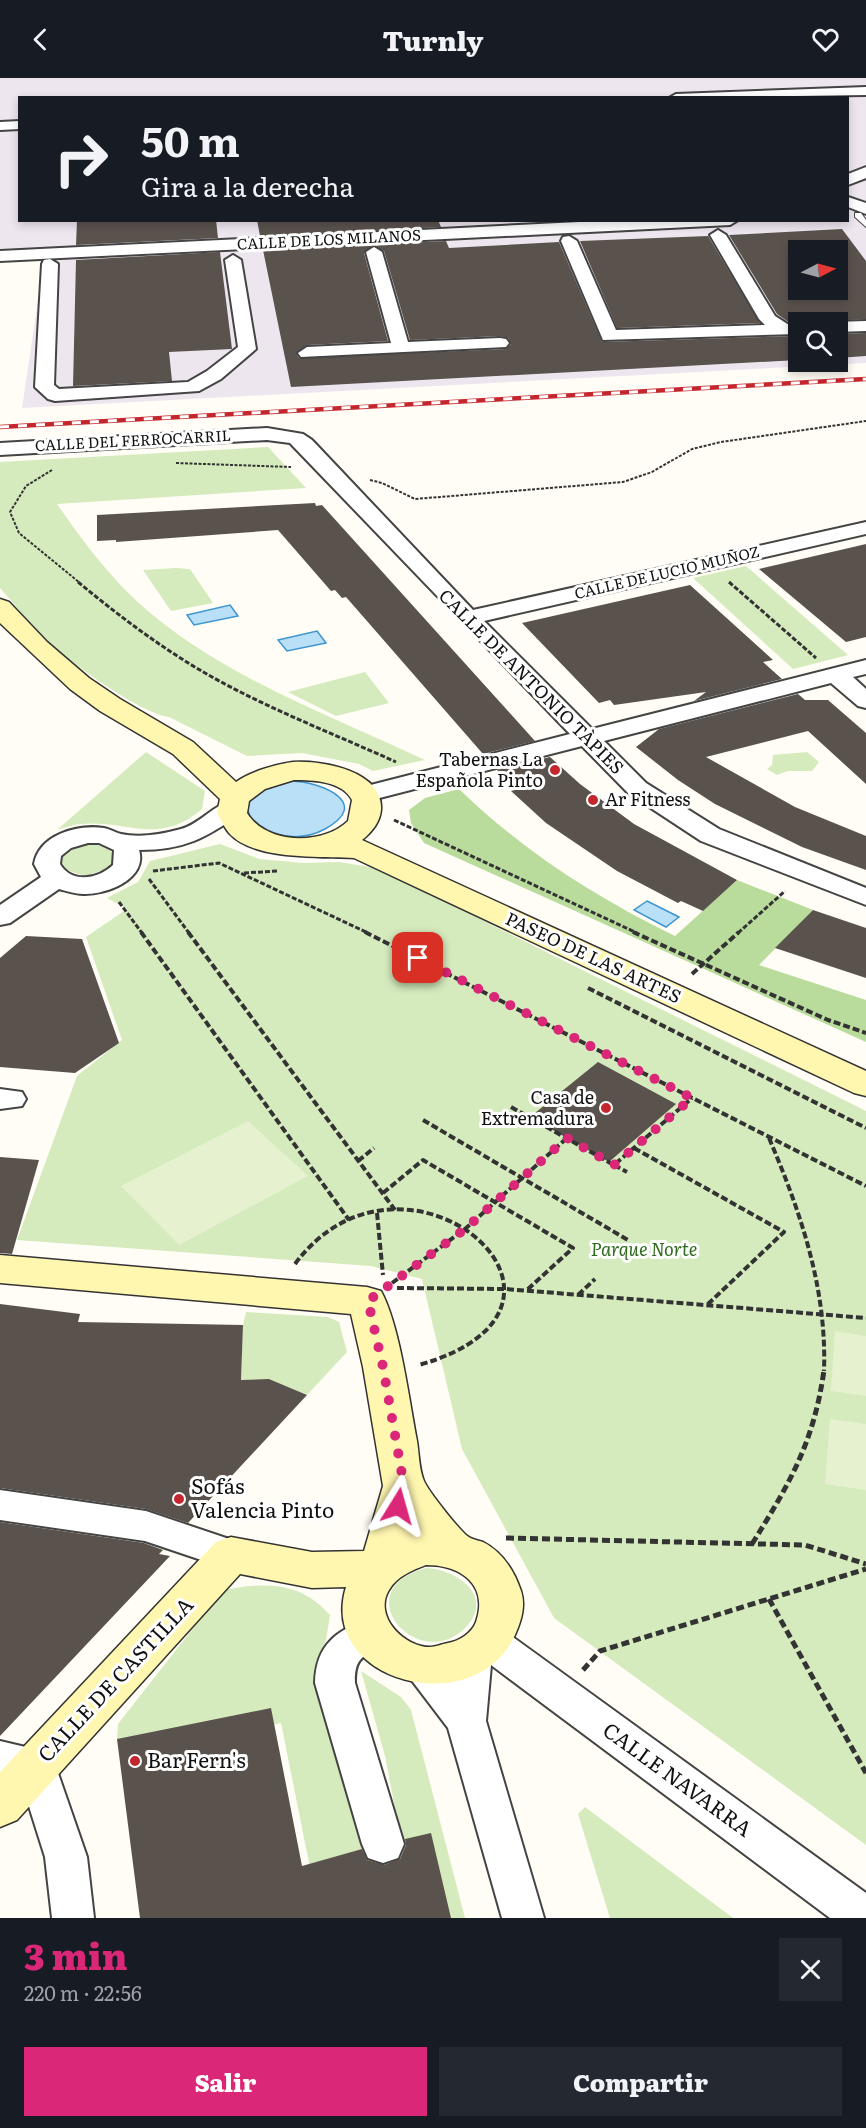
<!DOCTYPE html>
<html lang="es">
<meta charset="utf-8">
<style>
:root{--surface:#171b24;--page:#242831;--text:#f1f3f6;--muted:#9ea1a6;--accent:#db2777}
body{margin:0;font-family:Literata,serif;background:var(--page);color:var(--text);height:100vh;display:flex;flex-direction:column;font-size:22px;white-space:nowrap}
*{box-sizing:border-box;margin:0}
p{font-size:20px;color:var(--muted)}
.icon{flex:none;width:33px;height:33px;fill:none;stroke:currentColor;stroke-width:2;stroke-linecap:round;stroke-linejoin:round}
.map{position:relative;height:1840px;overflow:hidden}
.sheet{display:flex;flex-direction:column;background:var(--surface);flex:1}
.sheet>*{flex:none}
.top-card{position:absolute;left:18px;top:18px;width:831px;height:126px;border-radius:0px;box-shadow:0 3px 9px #0003;background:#171b24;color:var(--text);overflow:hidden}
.needle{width:39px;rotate:84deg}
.fabs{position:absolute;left:788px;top:162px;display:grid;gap:12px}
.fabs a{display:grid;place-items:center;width:60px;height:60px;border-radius:0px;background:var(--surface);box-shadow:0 3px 9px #0003;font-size:30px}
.pin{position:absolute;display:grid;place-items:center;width:51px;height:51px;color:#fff;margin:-26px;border-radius:12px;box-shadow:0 3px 9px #0006}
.me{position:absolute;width:66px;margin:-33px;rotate:8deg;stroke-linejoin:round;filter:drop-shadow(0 0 4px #0008)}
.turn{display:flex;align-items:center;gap:21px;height:126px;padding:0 24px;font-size:27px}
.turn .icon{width:78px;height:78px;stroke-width:2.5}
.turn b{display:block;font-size:42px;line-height:51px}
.round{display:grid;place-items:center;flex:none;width:63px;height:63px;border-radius:0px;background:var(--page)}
.headline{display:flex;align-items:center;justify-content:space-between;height:102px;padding:0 24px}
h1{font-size:36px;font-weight:800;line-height:45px;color:var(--accent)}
.cta{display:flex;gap:12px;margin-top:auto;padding:12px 24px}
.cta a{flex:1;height:69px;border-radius:0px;background:var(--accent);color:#fff;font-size:24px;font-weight:800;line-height:69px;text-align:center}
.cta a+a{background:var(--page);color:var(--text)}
header{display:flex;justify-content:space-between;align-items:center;height:78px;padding:0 24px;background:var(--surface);font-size:27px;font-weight:800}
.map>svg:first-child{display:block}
.industrial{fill:#eee6ef;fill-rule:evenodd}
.green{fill:#d5ebbd}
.forest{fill:#b9dc9c}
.pitch{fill:#e6f2cf}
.water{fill:#b9e0f7;stroke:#3f96cf;stroke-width:1.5}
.building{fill:#5a524d;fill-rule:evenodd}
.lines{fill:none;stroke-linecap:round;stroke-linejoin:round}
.lane-casing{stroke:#444;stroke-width:2}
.street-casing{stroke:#444;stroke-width:4}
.secondary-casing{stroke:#333;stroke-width:3}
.path-far3{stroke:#333;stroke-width:2;stroke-dasharray:3 1.5;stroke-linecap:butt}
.path-far2{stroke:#333;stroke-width:3;stroke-dasharray:5 2;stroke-linecap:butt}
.path-far1{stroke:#333;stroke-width:4;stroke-dasharray:7 3;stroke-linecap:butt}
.path{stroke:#333;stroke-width:5;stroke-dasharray:8 4;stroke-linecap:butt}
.lane{fill:#fff;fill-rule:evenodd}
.street{fill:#fff;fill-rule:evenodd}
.secondary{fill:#fff6b0;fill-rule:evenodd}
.rail-casing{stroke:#c4262e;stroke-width:4.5}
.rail{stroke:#fff;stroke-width:3;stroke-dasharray:9;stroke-linecap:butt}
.route{stroke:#db2777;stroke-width:10;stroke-dasharray:0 18}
.poi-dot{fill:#c4262e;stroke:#fff;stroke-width:2}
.labels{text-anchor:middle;stroke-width:6;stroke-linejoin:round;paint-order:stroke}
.far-street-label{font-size:15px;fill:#111;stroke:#fff}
.street-label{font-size:18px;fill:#111;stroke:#fff}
.poi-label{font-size:18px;fill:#111;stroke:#fff;text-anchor:end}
.park-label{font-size:18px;font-style:italic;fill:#2f6b1f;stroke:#fff}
.near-poi-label{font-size:21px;fill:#111;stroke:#fff;text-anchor:start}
.near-street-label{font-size:21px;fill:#111;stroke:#fff}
</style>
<header><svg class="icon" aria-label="back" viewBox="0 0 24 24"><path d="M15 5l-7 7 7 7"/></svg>Turnly<svg class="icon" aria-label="heart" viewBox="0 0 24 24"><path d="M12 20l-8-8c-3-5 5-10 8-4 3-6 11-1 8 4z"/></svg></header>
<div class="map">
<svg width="866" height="1840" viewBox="0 0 866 1840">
<rect width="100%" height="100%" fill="#fffdf5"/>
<!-- industrial -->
<path class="industrial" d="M0,0H866V285L22,330L45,175L0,176ZM20,20H848V142H20ZM798,172H837V212H798ZM798,244H837V284H798Z"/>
<!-- green -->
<g class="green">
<path d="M268,369L306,410L57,426C86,468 118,510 159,542C237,604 335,640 425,682L373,693L359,686L302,675L247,678L169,639C140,635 69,584 47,562C30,546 15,527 0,510V384Z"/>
<path d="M746,488L848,577L793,591L693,500Z"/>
<path d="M176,490L190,491L213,525L171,533L143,492Z"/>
<path d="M365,594L389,625L336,638L288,614Z"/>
<path d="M146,674L205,713L202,731C157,769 128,741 80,746C72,747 64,750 57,752Z"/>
<path d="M807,674L819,684L812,693H788L777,697L767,691L772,687L773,677Z"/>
<path d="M220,766L259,781L303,785L339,784L377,790L866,1033V1767L554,1540L462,1371L422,1201L371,1188L17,1162L77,998L122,962L86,859L127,831L107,820L138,804L150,783Z"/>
<path d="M85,767C97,766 110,767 115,780L110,790L85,798L63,791L60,786L63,776Z"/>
<path d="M246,1234L328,1239L339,1244L347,1274L307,1317L269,1301L241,1302L243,1247Z"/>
<path d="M426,1490C456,1491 495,1518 466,1549C419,1598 343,1512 426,1490Z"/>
<path d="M248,1508C283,1506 305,1510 330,1537L326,1562L314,1592L318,1608L334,1646L364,1770L401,1761L385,1678L361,1593L401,1619L411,1632L465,1840H320L281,1645L122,1677L117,1661L118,1646L223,1512Z"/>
<path d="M585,1729L733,1840H610L578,1736Z"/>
</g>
<!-- forest -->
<path class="forest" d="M459,711C523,773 595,819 675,858L737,802L813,832L759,887L866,922V964L424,765L411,745L409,732L425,720Z"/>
<!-- pitch -->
<g class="pitch">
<path d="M248,1043L308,1098L179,1167L121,1108Z"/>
<path d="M835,1253L866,1258V1318L831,1313Z"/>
<path d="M830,1341L866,1346V1412L825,1406Z"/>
</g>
<!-- water -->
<g class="water">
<path d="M230,527L238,538L194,547L187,537Z"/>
<path d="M317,553L326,565L287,573L278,562Z"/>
<path d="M292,703C321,704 373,725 325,751C271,780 201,718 292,703Z"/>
<path d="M647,823L679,839L666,849L634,832Z"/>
</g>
<!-- building -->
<g class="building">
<path d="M77,142H216L218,160L76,167Z"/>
<path d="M257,142H438L441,149L260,158Z"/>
<path d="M842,151L866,183V241L790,245L777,236L729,157ZM798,172H837V212H798Z"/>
<path d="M708,158L760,245L617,250L580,163Z"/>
<path d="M446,163L449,170L559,164L602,264L798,258V282L291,309L263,172ZM373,167L384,173L410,262L500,258L508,260L511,266L506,271L299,280L296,275L307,267L388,263L364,175Z"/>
<path d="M220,174L232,271L169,274L172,303L73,308L76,182Z"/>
<path d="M866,255V278L837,280V256Z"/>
<path d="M315,425L316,428L322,427L535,663L483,676L346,519L342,520L335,512L331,513L278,452L116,464V462L97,463V437Z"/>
<path d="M866,466V559L846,564L759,491Z"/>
<path d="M690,507L773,582L763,584L782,601L694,623L706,614L614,627L610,622L599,625L522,545Z"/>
<path d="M798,616L805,622H828L866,655V706L808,653L706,679L795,729L866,758V792L802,769L715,726L678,702L636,669L659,651Z"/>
<path d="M550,679L580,706L634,746L737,802L703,833L681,823L678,825L617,793L546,745L511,713L515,712L497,692Z"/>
<path d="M813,832L866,850V900L775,870Z"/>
<path d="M26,858L82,861L119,965L75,995L0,989V880Z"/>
<path d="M598,984L676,1026L609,1084L530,1039Z"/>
<path d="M0,1079L39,1082L12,1176L0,1175Z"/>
<path d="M0,1226L80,1236L78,1244L243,1247L241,1302L269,1301L307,1317L188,1445L146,1431L0,1410Z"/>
<path d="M0,1444L144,1465L163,1472L159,1476L170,1478L0,1658Z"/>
<path d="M271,1630L302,1788L362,1771L367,1782L384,1787L400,1781L406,1767L405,1761L431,1755L451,1840H140L117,1661Z"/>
</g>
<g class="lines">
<!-- lane casing -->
<g class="lane-casing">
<path id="lane" d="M855,135H861L866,142V149L855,139Z"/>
</g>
<!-- street casing -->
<g class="street-casing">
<g id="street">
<path d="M866,9V17L669,20L676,16Z"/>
<path d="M20,43V51L0,52V44Z"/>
<path d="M866,89V100L848,107V96Z"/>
<path d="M848,119L866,125V136L848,129Z"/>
<path d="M620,142H738L730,147L0,183V173Z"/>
<path d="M718,152L726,157L775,238L789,247L798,248V256L603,262L561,163L563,159L569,158L577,163L616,252L765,247L759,241L710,157Z"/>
<path d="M374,169L382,174L408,264L500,260L506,261L509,265L506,269L301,279L298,275L307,269L391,265L366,174Z"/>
<path d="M233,177L241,182L256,271L221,301L199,313L55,323L48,321L35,309L42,186L44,182L50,181L58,186L54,307L59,311L188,304L207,293L238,269L225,182Z"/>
<path d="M866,243V253L837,254V244H833Z"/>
<path d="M267,350L303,356L312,362L473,532L866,444V456L484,543L592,651L866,582V596L853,599L866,611V630L858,628L831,605L604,663L646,705L719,751L866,810V827L701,763L628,715L582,668L364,724L355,721L351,716L355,711L570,656L290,365L267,362L0,377V365Z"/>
<path d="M233,722L242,725L246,730L242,735C205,760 185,772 139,772C148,801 106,817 83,816C75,816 67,813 59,811L10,845L0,847V827L41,799L34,786C39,757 77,746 104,750C110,751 116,755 121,756C140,760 163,756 181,751C200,746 213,727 233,722ZM88,765H99L114,772L113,787C98,801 72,806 60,786L61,778L71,770Z"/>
<path d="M0,1011L22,1014L26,1021L22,1028L0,1031Z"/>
<path d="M0,1412L146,1433L244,1466L250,1477L244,1488L231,1492L145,1463L0,1442Z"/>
<path d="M371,1540L385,1544L390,1556C377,1583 354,1567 355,1605L404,1766L398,1780L383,1785L368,1780L362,1766L315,1605C316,1566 337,1552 371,1540Z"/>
<path d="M489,1548L503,1552L866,1815V1840H830L491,1587L486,1643L544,1840H502L448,1650L410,1600L405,1588L410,1576C433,1568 437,1576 451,1593L453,1578L458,1566L471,1562L475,1552Z"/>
<path d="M0,1663L51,1675L87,1779L94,1840H52L45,1779L21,1703L0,1699Z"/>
</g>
</g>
<!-- secondary casing -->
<g class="secondary-casing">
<g id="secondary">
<path d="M0,521L9,524L47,564L89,600L120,621L193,664L236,704C250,694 276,686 293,684C322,682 384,693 381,732C380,744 371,755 362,762L866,993V1018L854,1015L354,780C320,778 254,783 229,755C224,749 221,742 217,735L220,721L173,676L100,633L70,611L0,545ZM294,702C313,702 342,703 352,722L348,743C322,768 266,766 247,735L249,723L265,711Z"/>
<path d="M0,1177L367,1209L381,1213C400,1248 409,1322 417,1363C419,1375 419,1392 424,1403C429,1414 457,1449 466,1457C470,1461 477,1462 483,1464C502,1474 514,1492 521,1513C526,1528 521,1543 515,1557C475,1645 317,1604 346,1509L312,1510L240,1496L17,1742L0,1749V1694L216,1464L231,1459L312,1474L364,1473L383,1408L363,1289L351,1236L0,1205ZM426,1487C460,1487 489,1506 476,1544C472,1555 459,1563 448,1565C442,1566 435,1569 430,1569C404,1569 373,1538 389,1512C397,1498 413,1492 426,1487Z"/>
</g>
</g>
<!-- path-far3 -->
<g class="path-far3">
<path d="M176,385L291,389"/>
<path d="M52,392L26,408L10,434L19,455L80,505"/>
<path d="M370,402L382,405L415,421L623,404L652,394L692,371L721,364L866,343"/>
</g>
<!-- path-far2 -->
<g class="path-far2">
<path d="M78,504C118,537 160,569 205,595C266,630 332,655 396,684"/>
<path d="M729,504L816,580"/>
<path d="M394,742L637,855"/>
<path d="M153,793L219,785L368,855"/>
<path d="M244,795L278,793"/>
<path d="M149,801L189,855"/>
<path d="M119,824L142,855"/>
<path d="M738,855L785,813"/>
</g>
<!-- path-far1 -->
<g class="path-far1">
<path d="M141,854L349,1142"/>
<path d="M188,854L395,1132"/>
<path d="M365,854L866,1108"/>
<path d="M633,854L828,942L866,955"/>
<path d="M692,896L739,854"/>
<path d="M588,910L866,1050"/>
<path d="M511,1029L614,1087L692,1020"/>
<path d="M423,1042L628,1162"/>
<path d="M769,1060C801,1135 827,1211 824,1293"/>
<path d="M634,1070L784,1154L707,1227"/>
<path d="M358,1083L374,1070"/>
<path d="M614,1087L627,1094"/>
<path d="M383,1115L423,1082L573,1170L527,1212"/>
<path d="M377,1135L383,1197"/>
<path d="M295,1186C404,1039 626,1228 419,1287"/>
<path d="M392,1205L465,1151L567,1060"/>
<path d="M397,1210L506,1211L866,1240"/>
<path d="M578,1217L595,1201"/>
</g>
<!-- path -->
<g class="path">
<path d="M506,1460L805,1467L866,1486"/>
<path d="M752,1466C790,1405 814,1364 824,1292"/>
<path d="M769,1521L866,1695"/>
<path d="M583,1592L600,1573L866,1491"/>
</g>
<!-- lane -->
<use href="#lane" class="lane"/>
<!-- street -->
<use href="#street" class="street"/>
<!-- secondary -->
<use href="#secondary" class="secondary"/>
<!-- rail casing -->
<g class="rail-casing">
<path id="rail" d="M0,349L866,301"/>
</g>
<!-- rail -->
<use href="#rail" class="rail"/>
</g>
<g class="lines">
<!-- route -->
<path class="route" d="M398,1428L404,1408L383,1289L368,1223L465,1151L567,1060L614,1087L692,1020L418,880"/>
</g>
<!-- markers -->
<g class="poi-dot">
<circle cx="555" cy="692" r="6"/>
<circle cx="593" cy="722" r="6"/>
<circle cx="606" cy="1030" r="6"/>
<circle cx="179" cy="1421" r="6"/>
<circle cx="135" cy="1683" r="6"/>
</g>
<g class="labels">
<!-- far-street labels -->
<g class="far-street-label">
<text transform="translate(329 162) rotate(-3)" y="5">CALLE DE LOS MILANOS</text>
<text transform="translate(133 363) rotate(-3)" y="5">CALLE DEL FERROCARRIL</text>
<text transform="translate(667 495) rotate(-13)" y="5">CALLE DE LUCIO MUÑOZ</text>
</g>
<!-- street labels -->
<g class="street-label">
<text transform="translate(531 604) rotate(45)" y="6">CALLE DE ANTONIO TÀPIES</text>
<text transform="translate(593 880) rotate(25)" y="6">PASEO DE LAS ARTES</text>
</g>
<!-- poi labels -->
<g class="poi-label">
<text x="543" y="688">Tabernas La<tspan x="543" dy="21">Española Pinto</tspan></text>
<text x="605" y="728" text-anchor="start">Ar Fitness</text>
<text x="594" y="1026">Casa de<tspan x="594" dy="21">Extremadura</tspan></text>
</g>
<!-- park labels -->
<g class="park-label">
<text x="644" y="1178">Parque Norte</text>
</g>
<!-- near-poi labels -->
<g class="near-poi-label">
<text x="191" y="1416">Sofás<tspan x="191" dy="24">Valencia Pinto</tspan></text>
<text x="147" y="1690">Bar Fern's</text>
</g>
<!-- near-street labels -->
<g class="near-street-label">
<text transform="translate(116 1602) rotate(-47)" y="7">CALLE DE CASTILLA</text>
<text transform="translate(677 1702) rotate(36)" y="7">CALLE NAVARRA</text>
</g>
</g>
</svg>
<div class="fabs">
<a><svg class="needle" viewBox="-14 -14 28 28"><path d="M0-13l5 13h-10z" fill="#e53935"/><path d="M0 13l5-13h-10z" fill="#9ea1a6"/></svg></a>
<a><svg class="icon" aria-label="search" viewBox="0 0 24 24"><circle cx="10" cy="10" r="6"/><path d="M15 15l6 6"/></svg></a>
</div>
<div class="pin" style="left:418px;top:880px;background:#d93025"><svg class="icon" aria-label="arrive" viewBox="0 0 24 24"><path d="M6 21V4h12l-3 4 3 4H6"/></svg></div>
<svg class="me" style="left:398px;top:1428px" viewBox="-20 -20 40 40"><path d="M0-17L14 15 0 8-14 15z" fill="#db2777" stroke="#fff" stroke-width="4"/></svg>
<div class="top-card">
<div class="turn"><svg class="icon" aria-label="right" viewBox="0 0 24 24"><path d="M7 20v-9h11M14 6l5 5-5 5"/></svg><div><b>50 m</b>Gira a la derecha</div></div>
</div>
</div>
<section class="sheet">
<div class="headline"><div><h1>3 min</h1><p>220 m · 22:56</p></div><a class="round"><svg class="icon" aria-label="close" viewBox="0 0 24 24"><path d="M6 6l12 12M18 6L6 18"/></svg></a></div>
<div class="cta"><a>Salir</a><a>Compartir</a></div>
</section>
